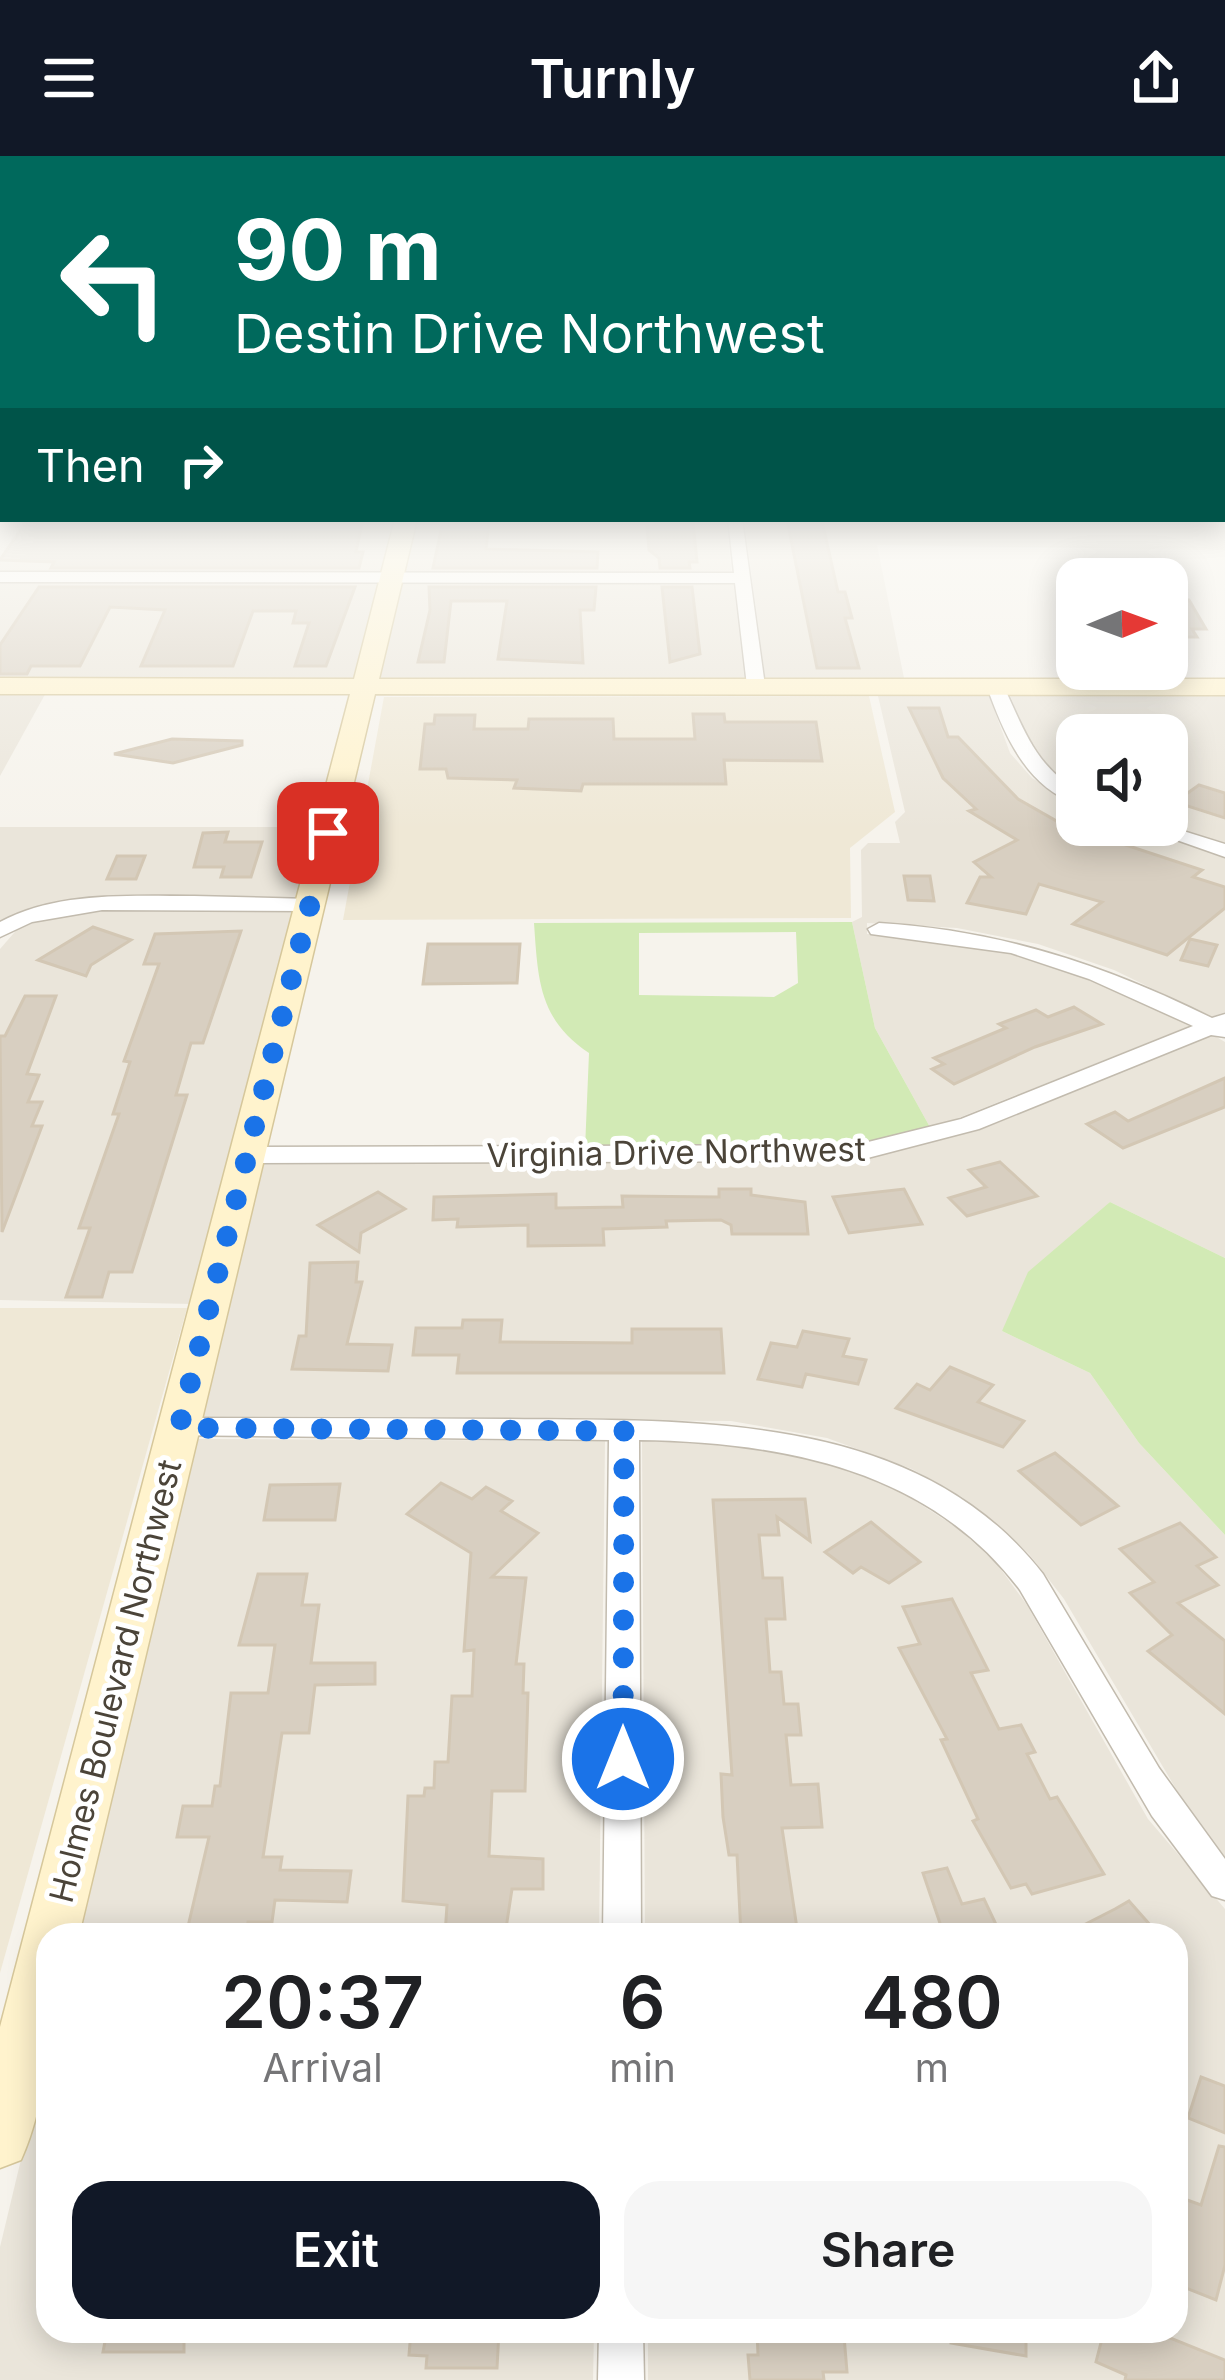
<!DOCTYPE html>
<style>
:root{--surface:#fff;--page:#f6f6f6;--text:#202124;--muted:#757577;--accent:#111827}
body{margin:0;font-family:Inter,sans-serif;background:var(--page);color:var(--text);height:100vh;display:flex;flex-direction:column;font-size:45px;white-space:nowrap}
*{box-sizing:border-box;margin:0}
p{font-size:39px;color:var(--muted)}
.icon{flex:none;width:66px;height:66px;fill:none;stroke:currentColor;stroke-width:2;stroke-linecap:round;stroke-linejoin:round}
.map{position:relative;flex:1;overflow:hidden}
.drawer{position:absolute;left:36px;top:1767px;width:1152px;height:420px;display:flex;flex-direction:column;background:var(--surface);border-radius:36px;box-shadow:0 6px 30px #0003}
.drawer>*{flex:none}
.hud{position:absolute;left:0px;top:0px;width:1227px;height:366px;box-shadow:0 6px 30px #0003;background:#00695c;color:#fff;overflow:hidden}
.needle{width:78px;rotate:89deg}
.tools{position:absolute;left:1056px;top:402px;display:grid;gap:24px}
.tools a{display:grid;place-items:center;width:132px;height:132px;border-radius:24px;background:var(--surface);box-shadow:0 6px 30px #0003;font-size:60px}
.pin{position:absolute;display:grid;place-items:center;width:102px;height:102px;color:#fff;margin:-51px;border-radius:24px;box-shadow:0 6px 18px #0006}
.me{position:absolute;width:132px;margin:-66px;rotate:0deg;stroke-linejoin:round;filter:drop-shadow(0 0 9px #0008)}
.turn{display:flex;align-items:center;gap:42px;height:252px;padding:0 36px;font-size:54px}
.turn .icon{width:156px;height:156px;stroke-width:2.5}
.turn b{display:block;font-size:84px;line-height:102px}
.then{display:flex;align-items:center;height:114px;padding:0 36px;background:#0003;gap:24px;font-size:45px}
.eta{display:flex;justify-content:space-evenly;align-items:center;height:204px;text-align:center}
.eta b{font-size:72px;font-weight:600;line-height:84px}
.action{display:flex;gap:24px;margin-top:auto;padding:24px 36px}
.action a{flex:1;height:138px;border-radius:36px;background:var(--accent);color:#fff;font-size:48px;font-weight:600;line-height:138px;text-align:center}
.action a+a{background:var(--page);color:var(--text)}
header{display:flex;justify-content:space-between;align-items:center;height:156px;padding:0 36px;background:var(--accent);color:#fff;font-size:54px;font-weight:600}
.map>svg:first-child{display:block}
.residential{fill:#eae5da}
.education{fill:#efe8d6}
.green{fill:#d2eab5;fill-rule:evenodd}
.building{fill:#d8cfc1;stroke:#d3c7b4;stroke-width:3}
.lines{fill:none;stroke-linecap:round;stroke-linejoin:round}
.street-casing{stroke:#c2bbae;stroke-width:3}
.secondary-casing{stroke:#d6c79b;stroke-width:3}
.street{fill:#fff;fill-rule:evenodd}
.secondary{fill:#fff3cd;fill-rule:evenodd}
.route{stroke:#1a73e8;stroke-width:21;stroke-dasharray:0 37.8}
.labels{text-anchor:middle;stroke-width:10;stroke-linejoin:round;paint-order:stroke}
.street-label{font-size:33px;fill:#4b4439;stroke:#fff}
</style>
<header><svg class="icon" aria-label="menu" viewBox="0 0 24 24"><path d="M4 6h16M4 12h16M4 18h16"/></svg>Turnly<svg class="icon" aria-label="share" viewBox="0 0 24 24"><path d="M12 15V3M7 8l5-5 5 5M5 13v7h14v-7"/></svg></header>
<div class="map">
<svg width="1225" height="2224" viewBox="0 0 1225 2224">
<rect width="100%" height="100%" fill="#f6f3ec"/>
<!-- residential -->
<g class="residential">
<path d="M0,363H397L382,418H0Z"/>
<path d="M415,363H726L732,419L402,418Z"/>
<path d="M744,363H1225V394L877,389L905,527H766Z"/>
<path d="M0,424H381L355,526H0Z"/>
<path d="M400,424L733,425L745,527L376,526Z"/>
<path d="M0,533H48L0,620Z"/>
<path d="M987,534L1010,597L1032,622L1077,649V669H1127L1225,700V856L1211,861L1114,814L1038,788L957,772L867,767V778L951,782L1062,808L1192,869L931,973L875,872L852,766L862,761L861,694L868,687H900L895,666L905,656L878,540L868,537Z"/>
<path d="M1008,534L1225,535V689L1162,669H1167V579H1077V635L1032,596Z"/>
<path d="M0,671H317L298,744H76L0,764Z"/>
<path d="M74,754L295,755L193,1148L0,1144V793L20,770Z"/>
<path d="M1213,879L1225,886V1102L1110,1046L1002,1175L1090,1217L1139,1287L1225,1379V1701L1189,1655L1064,1443L1029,1398L962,1341L912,1313L827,1282L731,1265L200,1262L261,1006L861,1004L980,974Z"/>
<path d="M194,1283L605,1285L599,1779H75Z"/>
<path d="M642,1285H729L816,1301L889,1328L959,1373L997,1408L1027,1449L1148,1663L1225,1753V2224H648V2175H1176V1779H645Z"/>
<path d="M48,1891V2175H594L593,2224H0V2091Z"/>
</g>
<!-- education -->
<g class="education">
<path d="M869,540L895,656L850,692L851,762L343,764L384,541Z"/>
<path d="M0,1152H187L0,1817Z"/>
</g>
<!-- green -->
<g class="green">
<path d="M852,766L875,872L931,973L851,990L585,993L589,897C539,864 538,824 534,767ZM796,776L798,827L774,841L639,839V777Z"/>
<path d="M1110,1046L1225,1102V1379L1139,1287L1090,1217L1002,1175L1028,1116Z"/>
</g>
<!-- building -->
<g class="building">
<path d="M28,363H363L356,396H363L359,412H51L54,406L0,404Z"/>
<path d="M456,363L489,366L486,393L598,396L597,412H433L442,370H455Z"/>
<path d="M787,364L822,365L838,436H845L852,462H845L859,512H817Z"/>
<path d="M668,366H693L697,406H689L690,412H660L659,402L649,394L647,371Z"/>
<path d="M1167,430L1175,444H1189L1206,473H1192L1197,481H1167Z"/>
<path d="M39,431H355L326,510H295L309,467H293L296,455H253L233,510H141L165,454L110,451L80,510H31L27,518H0V489Z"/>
<path d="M429,431H596L594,454H580L583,507L498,503L507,445H451L444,506H418L430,454Z"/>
<path d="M662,431H692L700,498L670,506Z"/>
<path d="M909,552H939L948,581H958L1018,643L1062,668L1202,714L1193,721L1225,731V752L1167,799L1073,768L1102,746L1039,728L1026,758L967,747L980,721H991L974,706L1017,684L969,655L976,653L943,622Z"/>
<path d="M693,558H724L725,566H816L822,605L724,604L726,628H583L581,635L514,632L517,624L448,622L446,613H420L425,568H434L435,559H475L474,573H528L529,563H613L614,583H695Z"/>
<path d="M172,583L242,585V589L173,607L114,598Z"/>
<path d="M1199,629L1225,637V662L1175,646Z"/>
<path d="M228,676L225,686H262L251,721H221L224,711H194L203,677Z"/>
<path d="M117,700H145L136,723H107Z"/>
<path d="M904,720H930L934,745L908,744Z"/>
<path d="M93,771L131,784L91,809L86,820L38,804Z"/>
<path d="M241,775L203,887H191L176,939H187L132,1116H109L102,1141H66L90,1072H79L119,958H113L130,906L124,905L159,808H144L155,778Z"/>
<path d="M1190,783L1217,789L1208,810L1181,804Z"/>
<path d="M428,788H520L517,827L423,828Z"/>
<path d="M25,840H56L27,918L39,919L28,946H42L32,970H42L2,1076L0,880H5Z"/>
<path d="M1074,851L1102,868L1035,891L954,928L932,913L944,908L934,902L1006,872L999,868L1036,854L1048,861Z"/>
<path d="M1225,922V951L1123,992L1087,968L1115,956L1128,965Z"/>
<path d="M1000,1006L1037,1040L967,1060L949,1042L986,1031L969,1014Z"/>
<path d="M719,1033H751V1039L805,1046L808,1078H732L731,1069L721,1064L666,1065L667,1071L603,1073L604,1089L528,1090V1069L457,1071L458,1063L433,1064L434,1041L556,1038V1052L623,1051L622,1040L719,1041Z"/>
<path d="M904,1033L922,1068L849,1077L833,1041Z"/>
<path d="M378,1036L405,1053L361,1077L359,1096L318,1069Z"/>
<path d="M358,1106L356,1126H362L347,1188L392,1189L388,1215L292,1213L299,1180H306L310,1107Z"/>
<path d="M463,1164H502L500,1186L632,1187V1173H721L724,1217H457L459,1199H413L416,1172H462Z"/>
<path d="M803,1175L849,1183L843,1200L866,1204L858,1228L806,1218L802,1231L758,1223L771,1187L797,1191Z"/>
<path d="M950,1211L993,1229L978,1246L1024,1265L1003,1291L896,1252L917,1228L930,1234Z"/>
<path d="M1055,1297L1078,1316L1118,1350L1081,1369L1019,1315Z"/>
<path d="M441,1327L472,1343L486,1331L512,1345L501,1355L538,1377L492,1421L526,1422L516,1508H524L523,1537H528L525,1635H492L489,1700L543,1703V1733H512L505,1779H445L447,1749L403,1745L408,1640H424L425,1632H434L435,1606H448L452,1540H472L474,1494L464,1495L471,1397L407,1358Z"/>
<path d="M340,1328L335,1364H264L270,1329Z"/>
<path d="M805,1343L810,1385L777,1361L779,1379H759L763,1422H782L785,1463H766L770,1516H781L784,1548H798L801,1579H786L791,1629L818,1628L822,1671L782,1672L798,1779H741L737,1699H729L723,1661L721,1618L732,1619L713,1344Z"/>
<path d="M871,1366L920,1406L889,1427L861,1411L853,1417L825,1396Z"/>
<path d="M1180,1367L1216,1401L1197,1410L1218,1429L1178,1447L1225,1485V1558L1148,1495L1172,1479L1130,1437L1154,1426L1120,1393Z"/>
<path d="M258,1418H307L302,1449H319L311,1507H375V1528L315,1529L309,1577H282L263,1701H282L280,1714L351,1715L347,1746L275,1744L272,1766H248L246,1779H186L209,1681H177L183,1650H212L215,1630H220L231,1537H268L275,1489H239Z"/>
<path d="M952,1443L988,1514L971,1517L999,1573L1021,1569L1035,1596L1027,1598L1050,1643L1057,1641L1104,1718L1032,1738L1026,1728L1011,1732L973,1665L978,1663L941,1584L947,1583L899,1492L920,1488L903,1451Z"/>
<path d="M947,1712L962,1748L984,1743L1001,1779H944L923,1717Z"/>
<path d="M1129,1745L1159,1779H1064L1115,1753Z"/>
<path d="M1201,1921L1225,1930V1977L1188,1962Z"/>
<path d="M1219,1990L1225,1991V2109L1216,2144L1176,2128V2040L1201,2049Z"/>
<path d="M107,2175H184V2196H103Z"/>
<path d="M411,2175H499L497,2212H426L427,2200L409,2199Z"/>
<path d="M757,2175H831V2180H844L847,2216H823L824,2224H750L748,2199H758Z"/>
<path d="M952,2175H1026V2200L951,2187Z"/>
<path d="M1104,2175H1153L1225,2204V2224H1125L1126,2219L1096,2206Z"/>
</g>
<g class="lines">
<!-- street casing -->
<g class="street-casing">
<g id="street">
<path d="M728,363H742L765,530L756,535L747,530L735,427L0,426V416L734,417Z"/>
<path d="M990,527H1002C1023,570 1033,608 1077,634V648C1026,631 1004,578 987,531Z"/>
<path d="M1134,669H1164L1225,688V701Z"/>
<path d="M194,740L310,743L321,749L310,755L102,754L32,766L0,781V766C57,735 131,740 194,740Z"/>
<path d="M879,767C999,774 1105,809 1212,862L1225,858V881L1211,879L979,973L856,1005L248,1007L235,999L248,991L856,989L961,963L1193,870L1089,823L1011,797L871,778L868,773Z"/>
<path d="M179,1262C289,1262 399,1262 509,1263C695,1265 916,1255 1043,1418L1159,1612L1225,1703V1744L1212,1740L1152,1660L1020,1434C929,1313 782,1286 639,1284L641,1779H603L609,1284L169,1279L164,1272L169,1265Z"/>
<path d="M599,2175H643L644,2224H598Z"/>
</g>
</g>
<!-- secondary casing -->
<g class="secondary-casing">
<path id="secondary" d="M395,363H417L379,523H1225V539L375,538L79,1779H48C48,1856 53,1933 21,2004L0,2012V1871L350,538H0V522L354,523Z"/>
</g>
<!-- street -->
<use href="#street" class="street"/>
<!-- secondary -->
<use href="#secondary" class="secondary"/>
</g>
<!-- sky -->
<linearGradient id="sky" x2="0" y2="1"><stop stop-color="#8fc1ec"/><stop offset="0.54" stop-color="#fbfaf6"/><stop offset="1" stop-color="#fbfaf6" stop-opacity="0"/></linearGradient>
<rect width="1225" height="674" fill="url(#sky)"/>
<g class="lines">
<!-- route -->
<path class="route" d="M328,677L179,1272L624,1275L623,1603"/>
</g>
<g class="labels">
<!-- street labels -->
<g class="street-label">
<text transform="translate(676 996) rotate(-1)" y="12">Virginia Drive Northwest</text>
<text transform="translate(115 1525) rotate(-76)" y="12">Holmes Boulevard Northwest</text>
</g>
</g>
</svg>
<div class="tools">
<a><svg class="needle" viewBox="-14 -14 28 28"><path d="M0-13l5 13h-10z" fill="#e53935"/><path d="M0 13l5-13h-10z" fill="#757577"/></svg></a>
<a><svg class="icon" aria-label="sound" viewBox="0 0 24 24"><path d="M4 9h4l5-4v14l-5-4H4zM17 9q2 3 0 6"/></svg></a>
</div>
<div class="pin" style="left:328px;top:677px;background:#d93025"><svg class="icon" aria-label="arrive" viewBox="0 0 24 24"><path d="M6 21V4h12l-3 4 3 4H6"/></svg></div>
<svg class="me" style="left:623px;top:1603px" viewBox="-20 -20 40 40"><circle r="17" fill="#1a73e8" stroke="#fff" stroke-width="3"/><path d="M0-11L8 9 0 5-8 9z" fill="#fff"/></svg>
<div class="hud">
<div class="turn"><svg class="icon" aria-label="left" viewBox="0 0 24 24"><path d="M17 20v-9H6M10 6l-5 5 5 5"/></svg><div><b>90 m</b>Destin Drive Northwest</div></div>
<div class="then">Then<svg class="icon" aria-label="right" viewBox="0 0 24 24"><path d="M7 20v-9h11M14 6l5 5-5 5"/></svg></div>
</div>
<section class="drawer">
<div class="eta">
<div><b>20:37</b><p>Arrival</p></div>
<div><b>6</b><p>min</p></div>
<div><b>480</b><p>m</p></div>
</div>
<div class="action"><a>Exit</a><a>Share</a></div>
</section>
</div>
